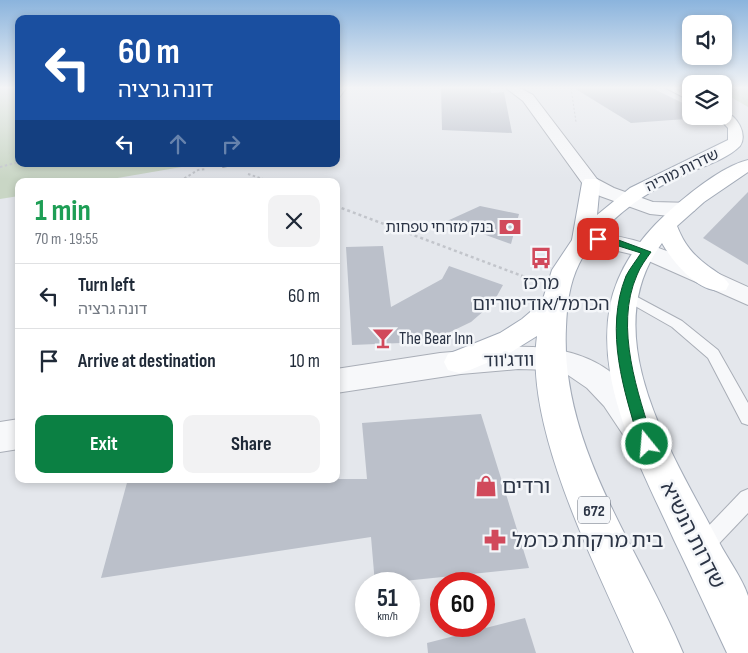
<!DOCTYPE html>
<meta charset="utf-8">
<style>
:root{--surface:#fff;--page:#f2f2f3;--text:#1f2937;--muted:#747a83;--line:#e0e1e3;--accent:#0b8043}
body{margin:0;font-family:"Sofia Sans Condensed","Noto Sans Hebrew",sans-serif;background:var(--page);color:var(--text);height:100vh;display:flex;flex-direction:column;font-size:19px;white-space:nowrap}
*{box-sizing:border-box;margin:0}
p{font-size:16px;color:var(--muted)}
.icon{flex:none;width:28px;height:28px;fill:none;stroke:currentColor;stroke-width:2;stroke-linecap:round;stroke-linejoin:round}
.map{position:relative;flex:1;overflow:hidden}
.sheet{position:absolute;left:15px;top:178px;width:325px;height:305px;display:flex;flex-direction:column;background:var(--surface);border-radius:10px;box-shadow:0 2px 8px #0003}
.sheet>*{flex:none}
.guide{position:absolute;left:15px;top:15px;width:325px;height:152px;border-radius:10px;box-shadow:0 2px 8px #0003;background:#1a4fa0;color:#fff;overflow:hidden}
.buttons{position:absolute;left:682px;top:15px;display:grid;gap:10px}
.buttons a{display:grid;place-items:center;width:50px;height:50px;border-radius:10px;background:var(--surface);box-shadow:0 2px 8px #0003;font-size:25px}
.speed{position:absolute;left:355px;top:572px;display:flex;gap:10px;font-size:25px;font-weight:700;text-align:center}
.speed>*{display:grid;place-content:center;width:65px;height:65px;border-radius:50%;background:var(--surface);box-shadow:0 2px 8px #0003;line-height:1}
.speed small{font-size:12px;font-weight:400}
.speed .limit{border:8px solid #d22;background:#fff;color:#111}
.pin{position:absolute;display:grid;place-items:center;width:42px;height:42px;color:#fff;margin:-21px;border-radius:10px;box-shadow:0 2px 8px #0006}
.me{position:absolute;width:55px;margin:-28px;rotate:343deg;stroke-linejoin:round;filter:drop-shadow(0 0 4px #0008)}
.turn{display:flex;align-items:center;gap:18px;height:105px;padding:0 20px;font-size:22px}
.turn .icon{width:65px;height:65px;stroke-width:2.5}
.turn b{display:block;font-size:35px;line-height:42px}
.lanes{display:flex;align-items:center;height:48px;padding:0 20px;background:#0003;justify-content:center;gap:25px;direction:ltr}
.lanes .off{opacity:.35}
.round{display:grid;place-items:center;flex:none;width:52px;height:52px;border-radius:10px;background:var(--page)}
.overview{display:flex;align-items:center;justify-content:space-between;height:85px;padding:0 20px}
h1{font-size:30px;font-weight:700;line-height:38px;color:#1e9e55}
.button{display:flex;gap:10px;margin-top:auto;padding:10px 20px}
.button a{flex:1;height:58px;border-radius:10px;background:var(--accent);color:#fff;font-size:20px;font-weight:700;line-height:58px;text-align:center}
.button a+a{background:var(--page);color:var(--text)}
ul{padding:0;list-style:none}
li{display:flex;align-items:center;gap:15px;height:65px;padding:0 20px;border-top:1px solid var(--line)}
li div{flex:1}
li b{display:block;font-size:19px}
li em{font-style:normal}
.map>svg:first-child{display:block}
.green{fill:#c9d6c5}
.building{fill:#bbc0ca}
.lines{fill:none;stroke-linecap:round;stroke-linejoin:round}
.service-casing{stroke:#a9aeb7;stroke-width:2}
.minor-casing{stroke:#a9aeb7;stroke-width:2}
.tertiary-casing{stroke:#a9aeb7;stroke-width:2}
.primary-casing{stroke:#a3abb8;stroke-width:2}
.path-far3{stroke:#c2c5cb;stroke-width:1;stroke-dasharray:2 2;stroke-linecap:butt}
.path-far2{stroke:#c2c5cb;stroke-width:2;stroke-dasharray:2.5 2.5;stroke-linecap:butt}
.path-far1{stroke:#c2c5cb;stroke-width:2.5;stroke-dasharray:3 3;stroke-linecap:butt}
.path{stroke:#c2c5cb;stroke-width:3;stroke-dasharray:4 4;stroke-linecap:butt}
.service{fill:#f7f8fa;fill-rule:evenodd}
.minor{fill:#f7f8fa;fill-rule:evenodd}
.tertiary{fill:#f7f8fa;fill-rule:evenodd}
.primary{fill:#fff;fill-rule:evenodd}
.route{fill:#0b8043;stroke:#07532c}
.labels{text-anchor:middle;stroke-width:5;stroke-linejoin:round;paint-order:stroke}
.far-street-label{font-size:15px;fill:#2b3445;stroke:#f4f6f9}
.far-poi-label{font-size:15px;fill:#2b3445;stroke:#f4f6f9;text-anchor:end}
.shield{fill:#f4f6f9;stroke:#676e7b;stroke-width:1}
.shield-label{font-size:16px;font-weight:bold;fill:#2b3445}
.poi-label{font-size:18px;fill:#2b3445;stroke:#f4f6f9}
.street-label{font-size:18px;fill:#2b3445;stroke:#f4f6f9}
.near-poi-label{font-size:21px;fill:#2b3445;stroke:#f4f6f9;text-anchor:start}
.near-street-label{font-size:21px;fill:#2b3445;stroke:#f4f6f9}
</style>
<div class="map">
<svg width="748" height="653" viewBox="0 0 748 653">
<rect width="100%" height="100%" fill="#e4e7ec"/>
<!-- green -->
<g class="green">
<path d="M0,88H19V164H199L100,181H19V196L0,199Z"/>
<path d="M724,88H748V107L724,93Z"/>
</g>
<!-- building -->
<g class="building">
<path d="M441,88H490L491,93L504,92L512,133L442,130Z"/>
<path d="M574,88H652L691,107V116L713,117L631,123Z"/>
<path d="M748,192V265L703,238Z"/>
<path d="M480,206L519,214L511,244L447,221Z"/>
<path d="M383,246L391,307L442,279L449,266L503,285L493,303L471,322L444,335L401,343L352,345L346,247Z"/>
<path d="M481,414L529,568L375,584L371,537L101,578L128,479H367L362,423Z"/>
<path d="M525,618L536,653H428L427,643Z"/>
</g>
<g class="lines">
<!-- service casing -->
<g class="service-casing">
<g id="service">
<path d="M340,88H346L336,102V94Z"/>
<path d="M223,164H235L223,167Z"/>
<path d="M626,291L682,321L718,350L748,403V425L742,423L708,358L672,327L621,298L620,295L621,292Z"/>
<path d="M748,489V513L709,554L702,557L695,554L692,547L695,540L741,492Z"/>
</g>
</g>
<!-- minor casing -->
<g class="minor-casing">
<g id="minor">
<path d="M506,88H520L533,95L597,179L614,188L653,202L694,203L697,207L694,211L670,216L650,214L600,196L585,187L523,101Z"/>
<path d="M583,233C642,233 695,264 748,287V305L635,255L601,247L575,245L572,240L575,235Z"/>
</g>
</g>
<!-- tertiary casing -->
<g class="tertiary-casing">
<g id="tertiary">
<path d="M510,347C575,344 624,364 653,426L648,436L636,441L624,436L604,406L587,388L568,375L552,370L518,369L461,374L336,393V369L440,353Z"/>
<path d="M19,419V449L0,452V422Z"/>
</g>
</g>
<!-- primary casing -->
<g class="primary-casing">
<g id="primary">
<path d="M666,88H681L691,92V101Z"/>
<path d="M724,112C737,115 748,134 740,146C726,160 701,167 683,175C644,192 598,225 579,264C569,284 567,305 566,327C560,447 639,547 683,653H634C597,568 524,429 537,336L508,354L470,370L459,373L448,370L444,362L448,354L500,333L522,319L542,302L552,270L572,240L582,183L585,179H597L600,183L597,215L630,188L728,140V128L717,116H724Z"/>
<path d="M748,160V172L704,202L677,226C684,244 693,255 708,266C716,272 724,276 729,284L726,290C701,296 673,263 662,243C593,335 675,458 719,542C727,558 743,579 748,596C748,610 748,638 748,653H727C709,615 692,577 674,540C642,469 595,386 610,306C617,270 640,238 666,214C686,196 722,166 748,160Z"/>
</g>
</g>
<!-- path-far3 -->
<g class="path-far3">
<path d="M571,88L576,122"/>
<path d="M724,90L748,100"/>
</g>
<!-- path-far2 -->
<g class="path-far2">
<path d="M0,167L19,162"/>
<path d="M248,174L269,181"/>
<path d="M180,181L198,170L206,169"/>
</g>
<!-- path-far1 -->
<path class="path-far1" d="M336,206L525,277"/>
<!-- path -->
<path class="path" d="M521,276L530,279"/>
<!-- service -->
<use href="#service" class="service"/>
<!-- minor -->
<use href="#minor" class="minor"/>
<!-- tertiary -->
<use href="#tertiary" class="tertiary"/>
<!-- primary -->
<use href="#primary" class="primary"/>
</g>
<!-- sky -->
<linearGradient id="sky" x2="0" y2="1"><stop stop-color="#8bb4dd"/><stop offset="0.49" stop-color="#f3f4f6"/><stop offset="1" stop-color="#f3f4f6" stop-opacity="0"/></linearGradient>
<rect width="748" height="179" fill="url(#sky)"/>
<!-- route -->
<path class="route" d="M598,236L613,238L651,252C646,259 640,267 637,275C614,327 638,394 654,444L652,448L647,450L642,448L640,444C624,391 604,331 626,276C630,268 636,261 641,253L609,243L595,241V237Z"/>
<!-- icons -->
<defs>
<g id="bank-bare" transform="scale(1.725)"><path d="M-6-4H6V4H-6ZM0-2.3a2.3 2.3 0 1 0 0 4.6a2.3 2.3 0 1 0 0-4.6Z" fill="#d1495b" stroke="#f4f6f9" stroke-width="2.5" paint-order="stroke"/></g>
<g id="bus-bare" transform="scale(1.725)"><path d="M-5-6H5V4H4V6H2V4H-2V6H-4V4H-5ZM-3.5-4V0h7V-4ZM-3.5 1.2v1.5H-2V1.2ZM2 1.2v1.5H3.5V1.2Z" fill="#d1495b" stroke="#f4f6f9" stroke-width="2.5" paint-order="stroke"/></g>
<g id="bar-bare" transform="scale(1.725)"><path d="M-6-5H6L.8 .8V4.5H3.5V6h-7V4.5H-.8V.8Z" fill="#d1495b" stroke="#f4f6f9" stroke-width="2.5" paint-order="stroke"/></g>
<g id="shop-bare" transform="scale(1.725)"><path d="M-5-2.5h2.3a2.7 3.5 0 0 1 5.4 0H5L5.5 6h-11ZM-1.5-2.5h3a1.5 2.3 0 0 0-3 0Z" fill="#d1495b" stroke="#f4f6f9" stroke-width="2.5" paint-order="stroke"/></g>
<g id="pharmacy-bare" transform="scale(1.725)"><path d="M-2-6h4v4h4v4h-4v4h-4v-4h-4v-4h4Z" fill="#d1495b" stroke="#f4f6f9" stroke-width="2.5" paint-order="stroke"/></g>
</defs>
<g fill-rule="evenodd">
<use href="#bank-bare" x="510" y="227"/>
<use href="#bus-bare" x="541" y="258"/>
<use href="#bar-bare" x="383" y="338"/>
<use href="#shop-bare" x="486" y="486"/>
<use href="#pharmacy-bare" x="495" y="540"/>
</g>
<g class="labels">
<!-- far-street labels -->
<g class="far-street-label">
<text transform="translate(682 170) rotate(-26)" y="5">שדרות מוריה</text>
</g>
<!-- far-poi labels -->
<g class="far-poi-label">
<text x="494" y="232">בנק מזרחי טפחות</text>
</g>
<!-- shield labels -->
<rect class="shield" x="578" y="496.5" width="32" height="27" rx="4"/>
<g class="shield-label">
<text x="594" y="516">672</text>
</g>
<!-- poi labels -->
<g class="poi-label">
<text x="541" y="289">מרכז<tspan x="541" dy="21">הכרמל/אודיטוריום</tspan></text>
<text x="399" y="344" text-anchor="start">The Bear Inn</text>
</g>
<!-- street labels -->
<g class="street-label">
<text transform="translate(509 360) rotate(-1)" y="6">וודג'ווד</text>
</g>
<!-- near-poi labels -->
<g class="near-poi-label">
<text x="502" y="493">ורדים</text>
<text x="512" y="547">בית מרקחת כרמל</text>
</g>
<!-- near-street labels -->
<g class="near-street-label">
<text transform="translate(693 535) rotate(63)" y="7">שדרות הנשיא</text>
</g>
</g>
</svg>
<div class="buttons">
<a><svg class="icon" aria-label="sound" viewBox="0 0 24 24"><path d="M4 9h4l5-4v14l-5-4H4zM17 9q2 3 0 6"/></svg></a>
<a><svg class="icon" aria-label="layers" viewBox="0 0 24 24"><path d="M12 4l9 5-9 5-9-5zM3 14l9 5 9-5"/></svg></a>
</div>
<div class="speed"><div>51<small>km/h</small></div><div class="limit">60</div></div>
<div class="pin" style="left:598px;top:239px;background:#d93025"><svg class="icon" aria-label="arrive" viewBox="0 0 24 24"><path d="M6 21V4h12l-3 4 3 4H6"/></svg></div>
<svg class="me" style="left:647px;top:444px" viewBox="-20 -20 40 40"><circle r="17" fill="#0b8043" stroke="#fff" stroke-width="3"/><path d="M0-11L8 9 0 5-8 9z" fill="#fff"/></svg>
<div class="guide">
<div class="turn"><svg class="icon" aria-label="left" viewBox="0 0 24 24"><path d="M17 20v-9H6M10 6l-5 5 5 5"/></svg><div><b>60 m</b>דונה גרציה</div></div>
<div class="lanes"><svg class="icon" aria-label="left" viewBox="0 0 24 24"><path d="M17 20v-9H6M10 6l-5 5 5 5"/></svg><svg class="icon off" aria-label="ahead" viewBox="0 0 24 24"><path d="M12 20V5M6 11l6-6 6 6"/></svg><svg class="icon off" aria-label="right" viewBox="0 0 24 24"><path d="M7 20v-9h11M14 6l5 5-5 5"/></svg></div>
</div>
<section class="sheet">
<div class="overview"><div><h1>1 min</h1><p>70 m · 19:55</p></div><a class="round"><svg class="icon" aria-label="close" viewBox="0 0 24 24"><path d="M6 6l12 12M18 6L6 18"/></svg></a></div>
<ul>
<li><svg class="icon" aria-label="left" viewBox="0 0 24 24"><path d="M17 20v-9H6M10 6l-5 5 5 5"/></svg><div><b>Turn left</b><p>דונה גרציה</p></div><em>60 m</em></li>
<li><svg class="icon" aria-label="arrive" viewBox="0 0 24 24"><path d="M6 21V4h12l-3 4 3 4H6"/></svg><div><b>Arrive at destination</b></div><em>10 m</em></li>
</ul>
<div class="button"><a>Exit</a><a>Share</a></div>
</section>
</div>
